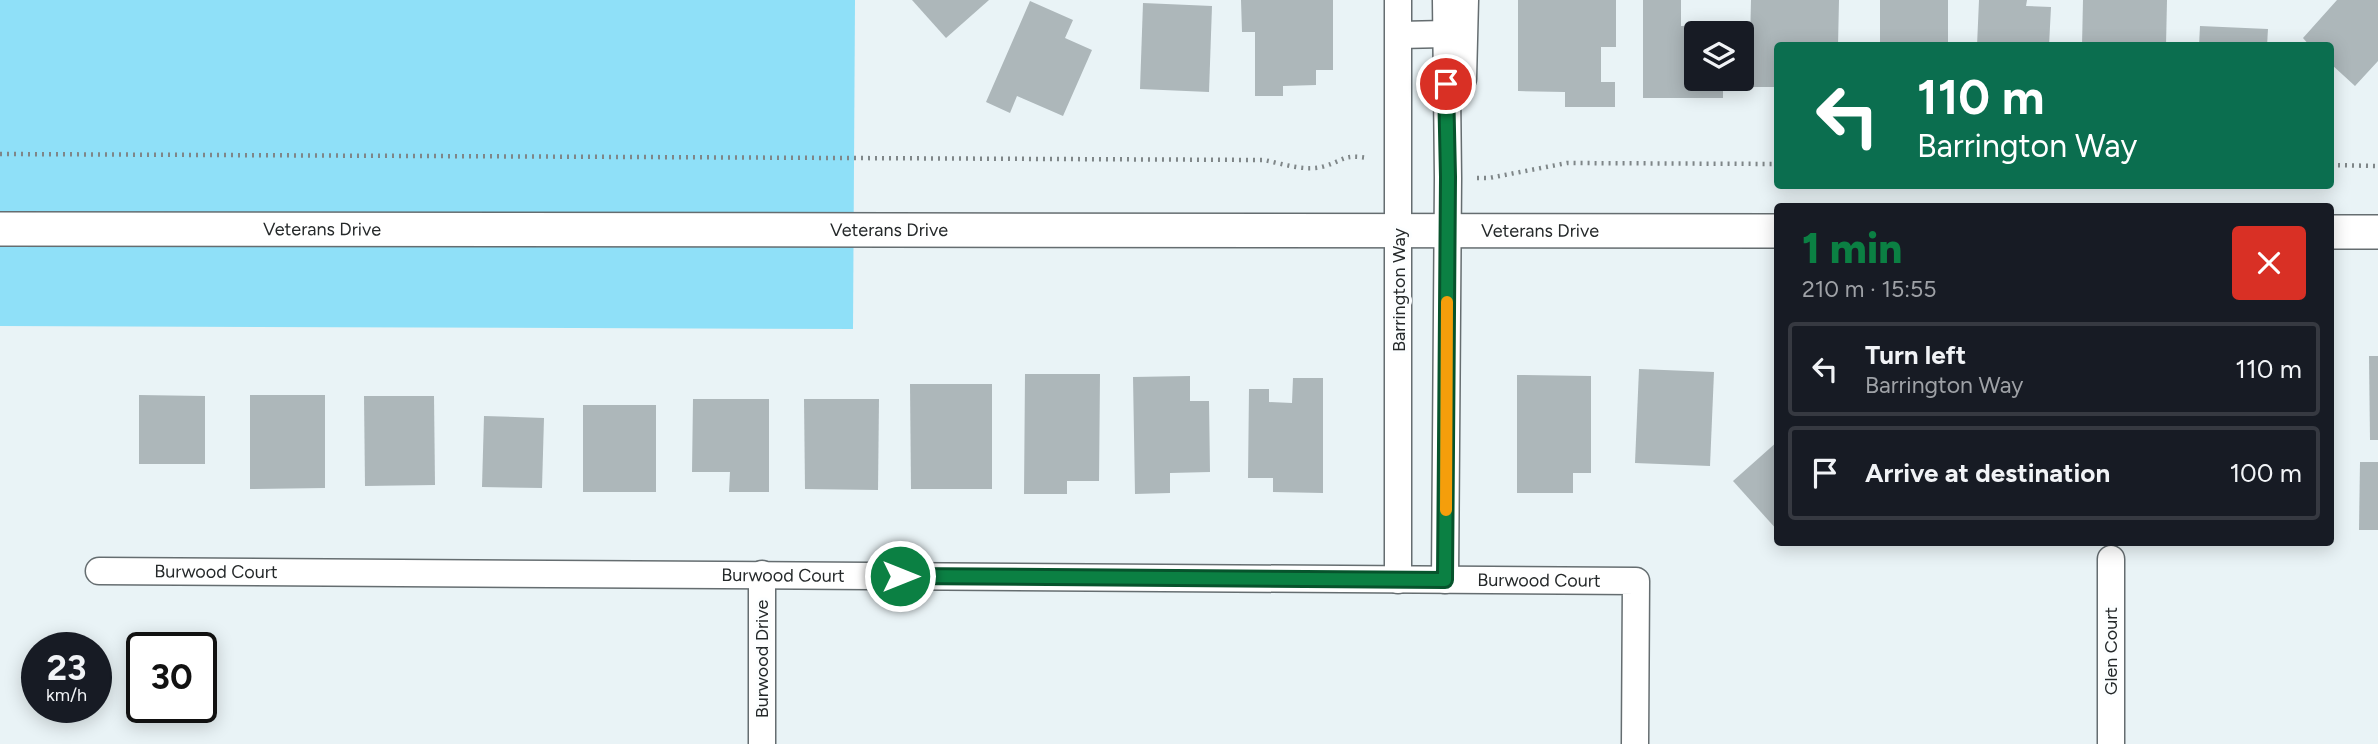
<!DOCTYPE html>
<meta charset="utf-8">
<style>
:root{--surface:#171b24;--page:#242831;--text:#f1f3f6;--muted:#9ea1a6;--line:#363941;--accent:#0b8043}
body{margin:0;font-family:Figtree,sans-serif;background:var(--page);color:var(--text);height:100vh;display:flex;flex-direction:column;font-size:26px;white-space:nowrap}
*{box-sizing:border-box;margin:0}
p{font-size:23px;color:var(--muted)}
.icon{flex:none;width:38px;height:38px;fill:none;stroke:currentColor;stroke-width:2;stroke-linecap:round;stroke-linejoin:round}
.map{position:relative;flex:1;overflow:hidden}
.panel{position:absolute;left:1774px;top:203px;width:560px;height:343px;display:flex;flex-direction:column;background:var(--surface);border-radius:7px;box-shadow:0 4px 18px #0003}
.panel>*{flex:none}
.hud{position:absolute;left:1774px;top:42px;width:560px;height:147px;border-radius:7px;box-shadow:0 4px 18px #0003;background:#0b6e4f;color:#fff;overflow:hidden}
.controls{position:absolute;left:1684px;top:21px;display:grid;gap:14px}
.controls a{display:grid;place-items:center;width:70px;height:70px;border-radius:7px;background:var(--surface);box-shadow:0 4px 18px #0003;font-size:35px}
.speed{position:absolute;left:21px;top:632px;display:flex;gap:14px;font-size:35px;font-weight:700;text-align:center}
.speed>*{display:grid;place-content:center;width:91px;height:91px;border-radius:50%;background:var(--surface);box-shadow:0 4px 18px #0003;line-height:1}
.speed small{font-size:18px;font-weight:400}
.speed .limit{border:4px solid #111;border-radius:10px;background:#fff;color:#111}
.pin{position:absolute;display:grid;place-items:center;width:60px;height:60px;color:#fff;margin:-30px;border:4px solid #fff;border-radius:50%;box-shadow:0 2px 7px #0007}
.me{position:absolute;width:77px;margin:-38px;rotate:90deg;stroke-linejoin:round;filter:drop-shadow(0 0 5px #0008)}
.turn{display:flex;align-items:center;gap:24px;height:147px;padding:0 28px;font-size:32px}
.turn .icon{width:91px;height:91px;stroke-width:2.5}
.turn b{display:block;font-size:49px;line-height:60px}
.round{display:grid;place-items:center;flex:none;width:74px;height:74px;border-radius:7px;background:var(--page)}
.head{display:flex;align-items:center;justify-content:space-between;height:119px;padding:0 28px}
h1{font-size:42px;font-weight:800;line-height:52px;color:var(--accent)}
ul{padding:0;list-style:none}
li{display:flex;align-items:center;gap:21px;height:94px;margin:0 14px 10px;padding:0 14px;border:4px solid var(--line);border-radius:7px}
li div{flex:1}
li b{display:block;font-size:26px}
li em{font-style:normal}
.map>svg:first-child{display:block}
.green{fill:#8fe0f8}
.building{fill:#adb7ba}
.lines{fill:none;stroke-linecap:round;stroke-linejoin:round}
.minor-casing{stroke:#656d70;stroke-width:29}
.tertiary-casing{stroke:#656d70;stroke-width:36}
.path{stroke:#7f8688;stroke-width:4.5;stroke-dasharray:2 5;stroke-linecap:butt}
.minor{stroke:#fff;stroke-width:26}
.tertiary{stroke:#fff;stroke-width:33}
.route-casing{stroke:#07532c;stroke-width:18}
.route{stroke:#0b8043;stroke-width:12}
.slow{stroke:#f59e0b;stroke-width:12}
.labels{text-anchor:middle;stroke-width:6;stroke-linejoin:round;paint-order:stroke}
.street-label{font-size:18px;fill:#25292a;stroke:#fcfeff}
</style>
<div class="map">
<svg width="2378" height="744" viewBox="0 0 2378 744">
<rect width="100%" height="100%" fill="#e9f3f6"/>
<!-- green -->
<path class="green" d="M0,0H855L853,329L0,326Z"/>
<!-- building -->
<g class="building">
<path d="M912,0H989L946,38Z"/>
<path d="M1241,0H1333V70H1316V85L1283,86V96H1255V32H1242Z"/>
<path d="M1518,0H1616V47H1601V82H1615V107H1565V92L1518,91Z"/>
<path d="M1643,0H1681V26L1723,25V33H1696V79H1723V98H1643Z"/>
<path d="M1751,0H1839L1838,46H1778V87H1749Z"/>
<rect x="1880" y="0" width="68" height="46"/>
<path d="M1979,0H2027L2026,6L2051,7L2049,46H1977Z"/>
<path d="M2083,0H2167L2166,46H2082Z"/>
<path d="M2337,0H2378V61L2355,86L2331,64V46H2310L2303,38Z"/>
<path d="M1030,1L1073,20L1065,38L1092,50L1063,116L1017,96L1010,113L986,102Z"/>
<path d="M1143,3L1212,6L1209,92L1140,89Z"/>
<path d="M2200,26L2268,29L2267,46H2199Z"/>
<path d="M2369,356H2378V440H2370Z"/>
<path d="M1639,369L1714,372L1710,466L1635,463Z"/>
<path d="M1025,374H1100L1099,481H1067V494H1024Z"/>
<path d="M1517,375L1591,376V473H1573V493H1517Z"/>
<path d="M1190,376V401H1209L1210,472L1170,473V493L1135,494L1133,377Z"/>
<path d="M1293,378H1323V493L1273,492V478H1248L1249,389H1269V402L1292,403Z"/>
<path d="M910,384H992V489H911Z"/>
<path d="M139,395L205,396V464H139Z"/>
<path d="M250,395H325V488L250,489Z"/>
<path d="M364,396H434L435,485L365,486Z"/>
<path d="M693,399H769V492H729L730,472H692Z"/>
<path d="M804,399H879L878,490L805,489Z"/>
<rect x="583" y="405" width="73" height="87"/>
<path d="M484,416L544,418L542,488L482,487Z"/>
<path d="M1778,441V531L1733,481Z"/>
<path d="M2360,462H2378V530H2359Z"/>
</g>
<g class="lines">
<!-- minor casing -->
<g class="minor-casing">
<g id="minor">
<path d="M1399,35L1446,34"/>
<path d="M1463,79L1465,0"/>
<path d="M2111,559V744"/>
<path id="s1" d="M99,571L1636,581L1635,744"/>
<path d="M1398,580V0"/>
<path d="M1445,580L1448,178L1446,0"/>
<path d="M762,744V574"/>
</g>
</g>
<!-- tertiary casing -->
<g class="tertiary-casing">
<g id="tertiary">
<path id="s2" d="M0,229L1778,231"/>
<path d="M2331,232H2378"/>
</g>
</g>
<!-- path -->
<g class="path">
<path d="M0,154L1264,160C1283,164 1306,172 1325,166C1345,160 1343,154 1368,158"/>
<path d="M2331,165L2378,166"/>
<path d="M1477,178H1489L1567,163L1778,164"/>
</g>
<!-- minor -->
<use href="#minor" class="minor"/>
<!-- tertiary -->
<use href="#tertiary" class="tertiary"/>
</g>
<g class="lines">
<!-- route casing -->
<g class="route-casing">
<path id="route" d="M900,576L1445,580L1448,177L1446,84"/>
</g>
<!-- route -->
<use href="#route" class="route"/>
<!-- slow -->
<path class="slow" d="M1446,510L1447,302"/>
</g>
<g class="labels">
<!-- street labels -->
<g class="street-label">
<text dy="6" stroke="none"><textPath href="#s2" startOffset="322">Veterans Drive</textPath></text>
<text dy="6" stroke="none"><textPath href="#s2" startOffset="889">Veterans Drive</textPath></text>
<text dy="6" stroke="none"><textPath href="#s2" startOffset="1540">Veterans Drive</textPath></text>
<text transform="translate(1399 290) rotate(-90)" y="6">Barrington Way</text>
<text dy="6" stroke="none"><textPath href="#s1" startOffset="117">Burwood Court</textPath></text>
<text dy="6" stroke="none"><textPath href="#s1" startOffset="684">Burwood Court</textPath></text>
<text dy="6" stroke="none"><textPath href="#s1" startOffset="1440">Burwood Court</textPath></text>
<text transform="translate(2111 651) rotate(-90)" y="6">Glen Court</text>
<text transform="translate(762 659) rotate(-90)" y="6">Burwood Drive</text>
</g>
</g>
</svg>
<div class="controls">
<a><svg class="icon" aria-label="layers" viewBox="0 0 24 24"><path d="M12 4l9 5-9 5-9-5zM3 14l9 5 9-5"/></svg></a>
</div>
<div class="speed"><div>23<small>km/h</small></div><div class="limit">30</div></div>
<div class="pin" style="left:1446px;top:84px;background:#d93025"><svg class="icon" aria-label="arrive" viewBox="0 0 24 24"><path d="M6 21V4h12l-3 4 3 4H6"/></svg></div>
<svg class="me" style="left:900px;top:576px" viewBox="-20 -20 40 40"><circle r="17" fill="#0b8043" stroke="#fff" stroke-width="3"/><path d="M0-11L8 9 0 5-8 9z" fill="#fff"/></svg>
<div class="hud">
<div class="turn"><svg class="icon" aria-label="left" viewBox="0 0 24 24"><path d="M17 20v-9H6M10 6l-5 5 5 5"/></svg><div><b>110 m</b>Barrington Way</div></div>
</div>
<section class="panel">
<div class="head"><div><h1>1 min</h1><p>210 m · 15:55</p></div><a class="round" style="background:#d93025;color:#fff"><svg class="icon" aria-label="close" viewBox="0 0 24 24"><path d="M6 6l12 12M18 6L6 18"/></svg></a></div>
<ul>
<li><svg class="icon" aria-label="left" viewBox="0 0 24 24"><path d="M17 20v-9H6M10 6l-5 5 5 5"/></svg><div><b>Turn left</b><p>Barrington Way</p></div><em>110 m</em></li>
<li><svg class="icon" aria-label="arrive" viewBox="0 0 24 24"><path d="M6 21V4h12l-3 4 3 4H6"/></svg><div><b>Arrive at destination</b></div><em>100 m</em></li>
</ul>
</section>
</div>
